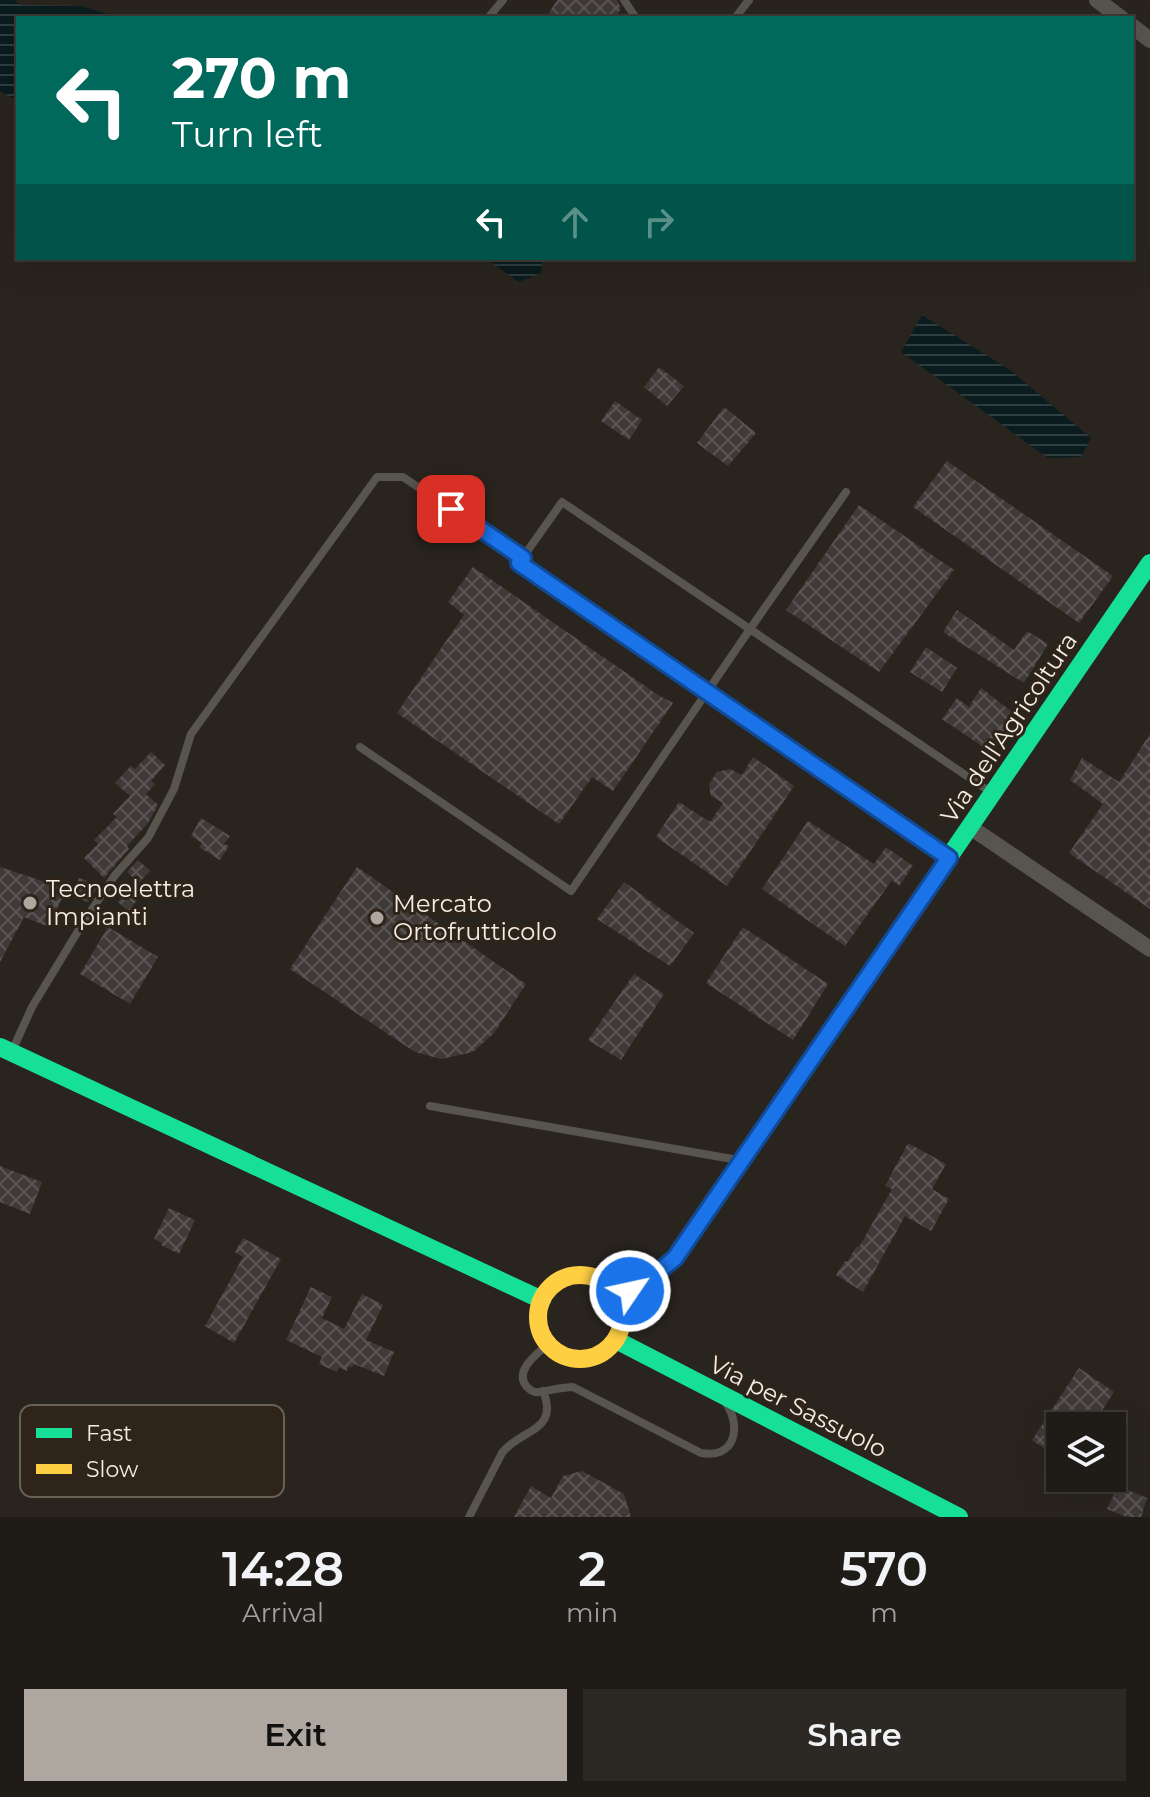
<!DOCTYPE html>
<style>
:root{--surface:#1f1b16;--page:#2c2823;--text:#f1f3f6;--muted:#a1a1a1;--line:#3c3935;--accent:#ada7a0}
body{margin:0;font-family:Montserrat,sans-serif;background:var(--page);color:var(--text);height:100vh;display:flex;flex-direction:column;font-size:30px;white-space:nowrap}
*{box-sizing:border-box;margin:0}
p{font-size:26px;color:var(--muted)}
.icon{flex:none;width:44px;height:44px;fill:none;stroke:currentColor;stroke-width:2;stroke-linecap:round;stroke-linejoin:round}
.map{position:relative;height:1517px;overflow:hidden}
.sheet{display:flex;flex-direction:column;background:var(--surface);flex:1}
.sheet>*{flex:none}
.banner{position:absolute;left:16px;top:16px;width:1118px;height:244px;border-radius:0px;box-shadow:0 8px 32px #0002,0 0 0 2px var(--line);background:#00695c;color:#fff;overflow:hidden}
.controls{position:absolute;left:1046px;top:1412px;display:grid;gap:16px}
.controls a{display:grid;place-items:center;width:80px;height:80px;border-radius:0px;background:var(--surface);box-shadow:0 8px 32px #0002,0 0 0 2px var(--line);font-size:40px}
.pin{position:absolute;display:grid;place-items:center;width:68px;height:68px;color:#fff;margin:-34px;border-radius:16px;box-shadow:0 4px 12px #0006}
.me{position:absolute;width:88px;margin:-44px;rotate:56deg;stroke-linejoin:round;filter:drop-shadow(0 0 6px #0008)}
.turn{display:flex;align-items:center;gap:28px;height:168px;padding:0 24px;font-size:36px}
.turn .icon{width:104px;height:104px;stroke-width:2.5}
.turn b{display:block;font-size:56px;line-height:68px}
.lanes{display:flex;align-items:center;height:76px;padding:0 24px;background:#0003;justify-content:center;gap:40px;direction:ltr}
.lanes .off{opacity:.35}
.eta{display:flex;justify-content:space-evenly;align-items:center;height:136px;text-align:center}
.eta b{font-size:48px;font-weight:600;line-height:56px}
.button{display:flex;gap:16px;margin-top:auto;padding:16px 24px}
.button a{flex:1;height:92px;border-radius:0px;background:var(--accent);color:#111;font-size:32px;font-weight:600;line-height:92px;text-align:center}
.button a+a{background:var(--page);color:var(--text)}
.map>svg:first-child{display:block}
.water{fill:url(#water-rules)}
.building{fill:url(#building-cross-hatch)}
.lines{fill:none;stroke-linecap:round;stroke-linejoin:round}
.lane{stroke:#58544e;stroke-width:8}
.street{stroke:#58544e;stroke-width:16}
.fast{stroke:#16e098;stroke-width:18}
.slow{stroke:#ffcf43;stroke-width:18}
.route-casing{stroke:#114b97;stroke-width:20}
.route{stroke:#1a73e8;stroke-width:14}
.poi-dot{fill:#ada7a0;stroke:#2e2419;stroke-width:3}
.labels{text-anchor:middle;stroke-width:6;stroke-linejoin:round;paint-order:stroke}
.street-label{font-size:24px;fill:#f4ede6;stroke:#2e2419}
.poi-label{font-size:24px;fill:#f4ede6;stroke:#2e2419;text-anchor:start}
.key{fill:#2e2419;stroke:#696056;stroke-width:2}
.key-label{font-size:22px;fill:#f4ede6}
</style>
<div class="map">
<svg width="1150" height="1517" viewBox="0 0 1150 1517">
<defs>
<pattern id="water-rules" width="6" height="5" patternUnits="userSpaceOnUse" patternTransform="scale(2)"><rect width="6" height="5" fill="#0b1c1e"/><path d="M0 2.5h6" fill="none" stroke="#2f3d3f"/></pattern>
<pattern id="building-cross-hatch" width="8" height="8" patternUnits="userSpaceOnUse" patternTransform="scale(2)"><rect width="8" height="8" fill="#3f3938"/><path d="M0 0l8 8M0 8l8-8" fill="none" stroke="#5b5655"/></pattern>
</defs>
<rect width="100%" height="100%" fill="#29241e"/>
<!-- water -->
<g class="water">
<path d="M0,0H14L21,5L81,6L121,18H18V98H12L0,91Z"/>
<path d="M485,258H543L541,273L519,282Z"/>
<path d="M922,315L1010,370L1091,438L1081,457L1048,458L901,352Z"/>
</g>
<!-- building -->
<g class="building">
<path d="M557,0H617L621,8L615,18H546Z"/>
<path d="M659,367L684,386L667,406L644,387Z"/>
<path d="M615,401L642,420L629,440L601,421Z"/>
<path d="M724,407L756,433L728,466L697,443Z"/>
<path d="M947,461L1113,576L1079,623L913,507Z"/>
<path d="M859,505L954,570L879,672L786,610Z"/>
<path d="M473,567L658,695L673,703L613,791L592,777L559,824L397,713L464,615L448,602Z"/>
<path d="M957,610L1014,650L1027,631L1048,644L1024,683L943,632Z"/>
<path d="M926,647L957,668L942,692L910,672Z"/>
<path d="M981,688L1016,715L989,751L942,719L957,698L969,707Z"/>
<path d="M1150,734V909L1069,853L1103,804L1070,780L1082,758L1119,782Z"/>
<path d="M151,752L165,765L151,781L155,784L146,794L158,805L148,823L127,846L129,849L104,878L84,858L98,844L94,840L117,817L113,814L130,796L115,783L131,766L135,769Z"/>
<path d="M753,757L794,786L727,886L656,837L679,802L710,822L723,803L711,796L709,784L717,772L730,769L742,775Z"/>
<path d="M201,818L230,836L224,844L229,846L220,860L199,847L202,843L191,836Z"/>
<path d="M808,821L874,864L886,847L913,866L899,886L892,880L845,946L762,889Z"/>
<path d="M138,860L150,871L139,883L127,872Z"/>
<path d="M0,867L66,889L49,927L24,917L0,962Z"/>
<path d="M357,867L526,984L494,1033L473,1052L441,1059L415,1052L290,969Z"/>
<path d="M79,878L99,885L88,902L72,896Z"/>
<path d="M624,882L694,933L670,966L597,919Z"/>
<path d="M129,889L139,897L129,911L118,902Z"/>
<path d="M108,927L158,957L130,1004L80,974Z"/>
<path d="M743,927L828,984L793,1040L706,983Z"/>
<path d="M634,974L664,994L621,1060L588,1040Z"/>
<path d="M908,1143L946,1164L932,1189L949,1199L931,1231L905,1216L863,1292L836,1275L845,1261L847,1262L857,1246L859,1247L892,1189L885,1186Z"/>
<path d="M0,1166L42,1182L30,1214L0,1202Z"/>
<path d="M169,1208L195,1220L179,1254L161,1245L162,1243L154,1239Z"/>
<path d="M243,1238L281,1259L234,1343L205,1326L243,1257L235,1252Z"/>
<path d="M311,1287L332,1297L322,1318L344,1329L362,1294L383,1305L366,1340L394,1352L384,1376L354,1364L352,1368L349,1366L347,1371L339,1367L337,1372L319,1364L322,1357L286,1340Z"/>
<path d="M1079,1368L1114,1392L1092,1426H1060V1459L1032,1440Z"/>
<path d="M582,1471L624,1494L631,1517H514L531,1486L551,1498L563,1476Z"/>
<path d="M1118,1486L1147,1498L1141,1517H1127L1107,1509Z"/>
</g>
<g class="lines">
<!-- lane -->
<g class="lane">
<path d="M624,0L636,18"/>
<path d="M488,18L503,0"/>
<path d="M735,18L749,0"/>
<path d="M360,747L571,891L750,629L846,492"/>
<path d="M948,858L519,563L562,502L992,793"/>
<path d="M12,1051L32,1007L83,923L115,875L148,838L174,789L191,734L377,477H403L523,558"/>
<path d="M430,1106L738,1160"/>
<path d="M548,1344C537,1354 513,1371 527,1387C531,1391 534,1393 539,1392C550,1391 561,1387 573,1387L701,1453C735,1459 742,1427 726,1403"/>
<path d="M469,1517L502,1453C520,1429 560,1432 543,1391"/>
</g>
<!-- street -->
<g class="street">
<path d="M1097,0L1121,18"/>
<path d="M1132,26L1150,40"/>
<path d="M970,827L1150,949"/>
</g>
<!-- fast -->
<g class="fast">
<path d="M0,1047L542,1300"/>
<path d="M619,1299L651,1278L675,1258L1150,563"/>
<path d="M616,1340L959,1517"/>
</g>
<!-- slow -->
<circle class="slow" cx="580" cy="1317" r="42"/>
</g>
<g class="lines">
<!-- route casing -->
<g class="route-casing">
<path id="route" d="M451,509L523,558L519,563L949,858L675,1258L651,1278L630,1291"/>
</g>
<!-- route -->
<use href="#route" class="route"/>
</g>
<!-- markers -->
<g class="poi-dot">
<circle cx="30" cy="903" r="8"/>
<circle cx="377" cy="918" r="8"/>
</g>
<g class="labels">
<!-- street labels -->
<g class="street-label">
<text transform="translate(1009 728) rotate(-56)" y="8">Via dell'Agricoltura</text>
<text transform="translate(798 1407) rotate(27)" y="8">Via per Sassuolo</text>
</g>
<!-- poi labels -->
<g class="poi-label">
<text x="46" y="897">Tecnoelettra<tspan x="46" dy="28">Impianti</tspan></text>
<text x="393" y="912">Mercato<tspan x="393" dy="28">Ortofrutticolo</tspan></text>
</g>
</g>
<!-- legend -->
<rect x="20" y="1405" width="264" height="92" rx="12" class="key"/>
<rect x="36" y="1428" width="36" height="10" fill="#16e098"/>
<rect x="36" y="1464" width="36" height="10" fill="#ffcf43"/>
<g class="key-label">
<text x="86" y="1441">Fast</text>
<text x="86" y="1477">Slow</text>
</g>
</svg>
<div class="controls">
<a><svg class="icon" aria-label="layers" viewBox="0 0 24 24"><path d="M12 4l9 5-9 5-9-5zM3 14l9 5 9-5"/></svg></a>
</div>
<div class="pin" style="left:451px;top:509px;background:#d93025"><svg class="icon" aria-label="arrive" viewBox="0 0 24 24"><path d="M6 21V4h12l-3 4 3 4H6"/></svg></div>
<svg class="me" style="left:630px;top:1291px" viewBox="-20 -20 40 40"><circle r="17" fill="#1a73e8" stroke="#fff" stroke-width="3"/><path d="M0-11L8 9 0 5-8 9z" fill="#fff"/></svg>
<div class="banner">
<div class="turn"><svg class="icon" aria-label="left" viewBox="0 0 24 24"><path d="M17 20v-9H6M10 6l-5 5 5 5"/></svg><div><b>270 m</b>Turn left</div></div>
<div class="lanes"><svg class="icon" aria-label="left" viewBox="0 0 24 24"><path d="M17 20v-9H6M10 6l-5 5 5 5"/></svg><svg class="icon off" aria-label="ahead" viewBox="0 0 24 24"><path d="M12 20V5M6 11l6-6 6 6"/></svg><svg class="icon off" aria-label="right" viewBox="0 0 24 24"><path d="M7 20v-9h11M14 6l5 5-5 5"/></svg></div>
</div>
</div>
<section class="sheet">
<div class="eta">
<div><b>14:28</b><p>Arrival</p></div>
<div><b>2</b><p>min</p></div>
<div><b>570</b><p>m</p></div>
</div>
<div class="button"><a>Exit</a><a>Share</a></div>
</section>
